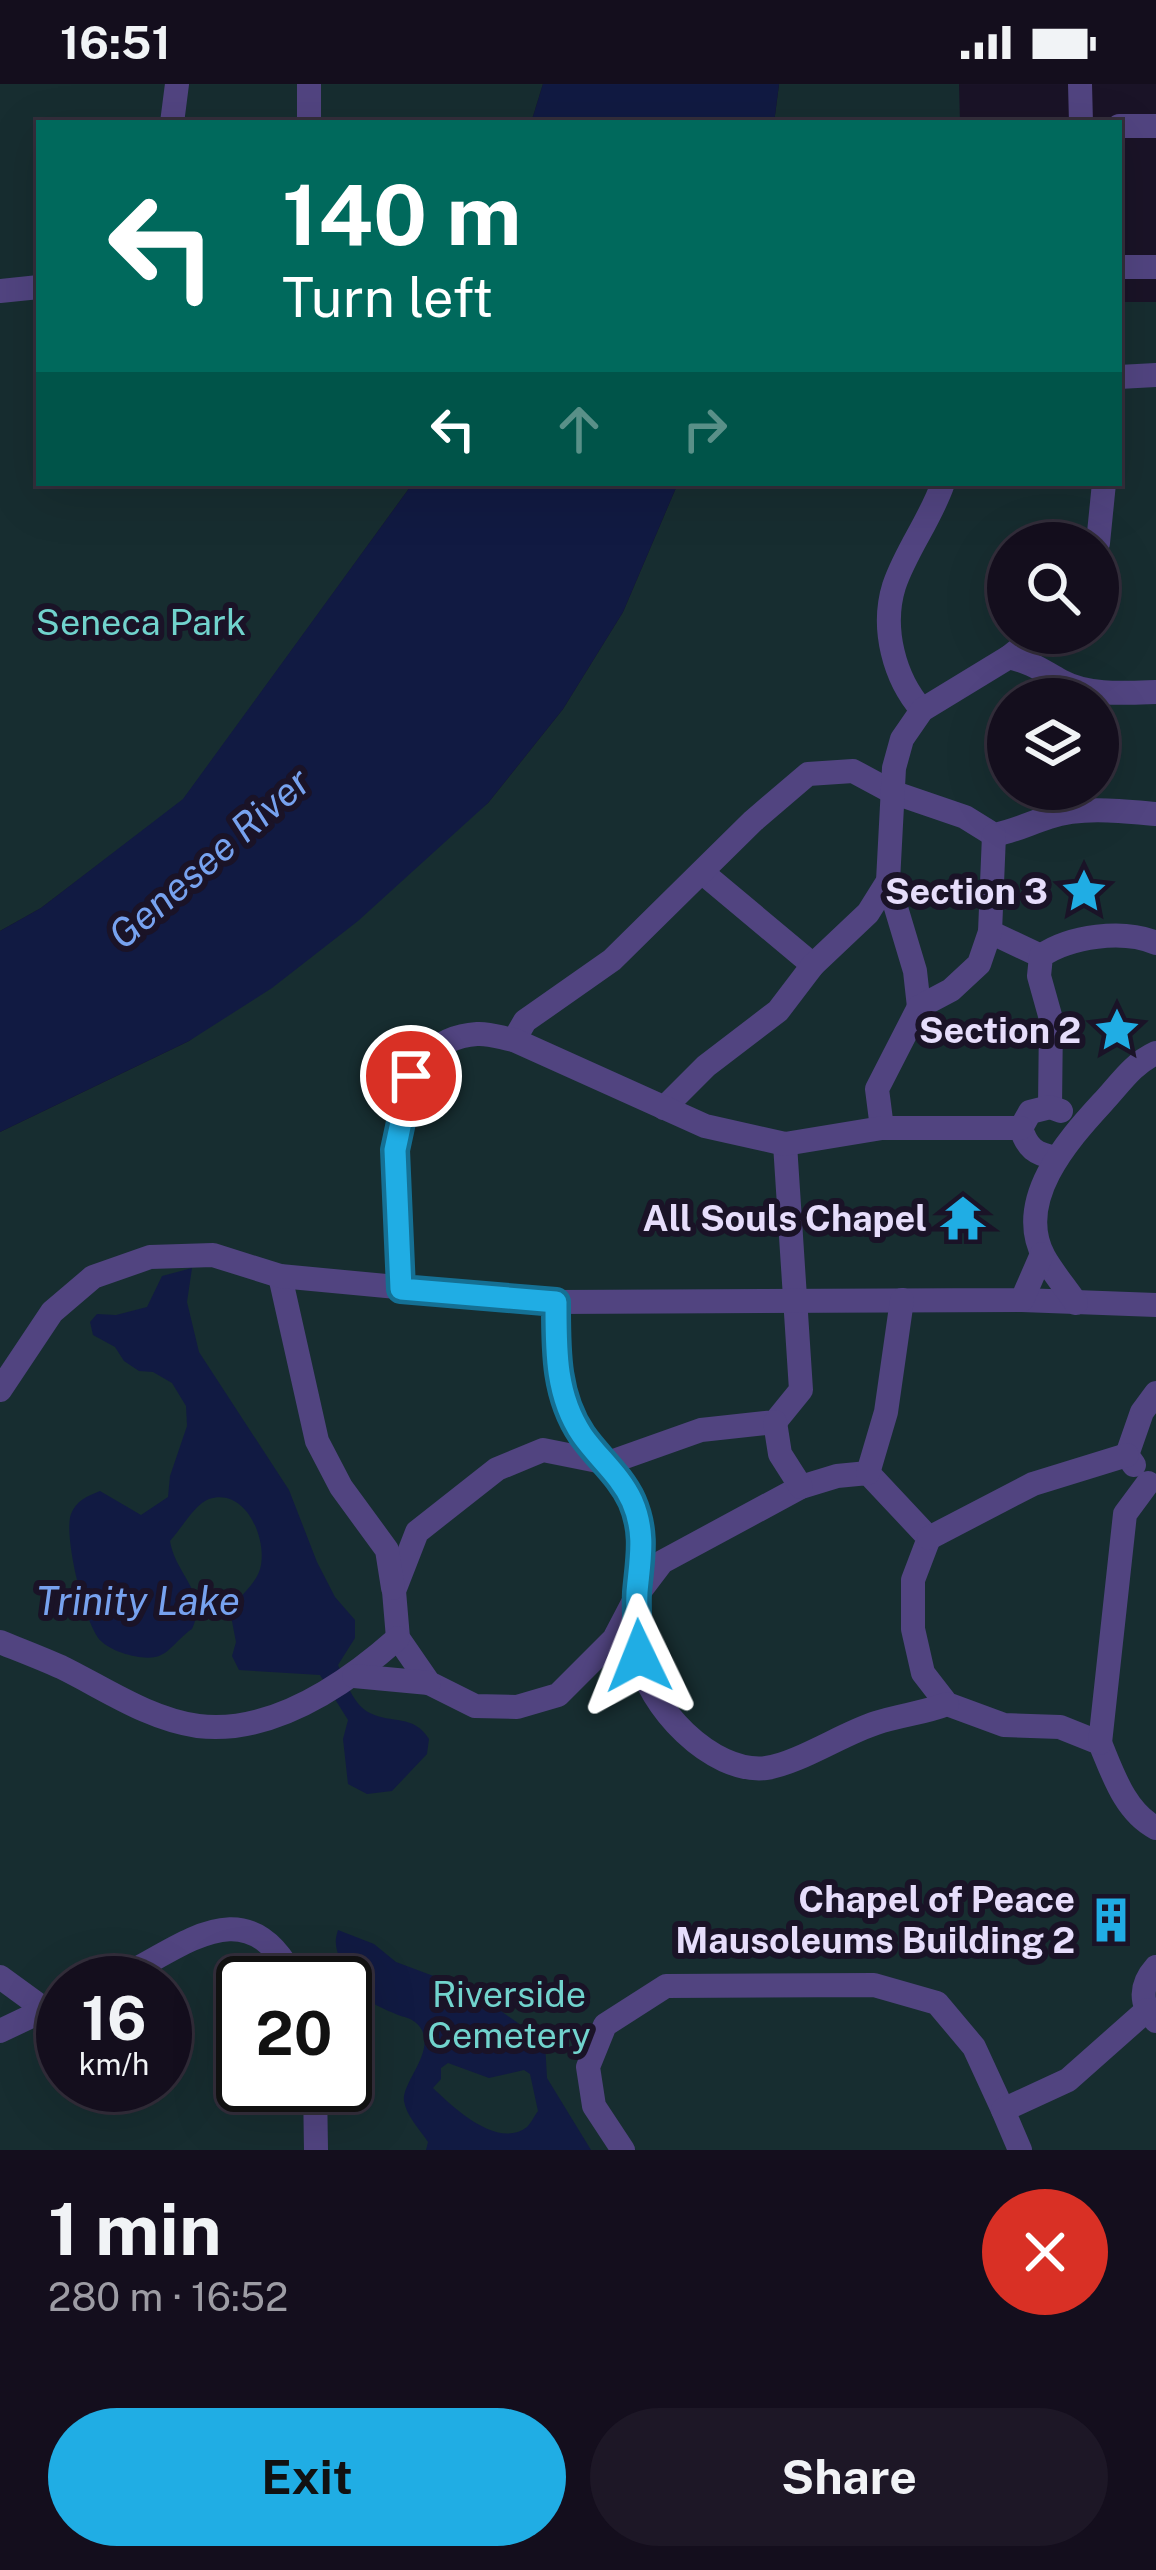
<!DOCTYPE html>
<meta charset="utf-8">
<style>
:root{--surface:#140e1d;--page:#1d1726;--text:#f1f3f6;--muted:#9d9ca4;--line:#332e3b;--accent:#20ade4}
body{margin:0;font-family:"Public Sans",sans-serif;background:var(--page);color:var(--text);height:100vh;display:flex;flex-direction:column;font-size:45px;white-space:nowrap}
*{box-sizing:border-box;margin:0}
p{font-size:39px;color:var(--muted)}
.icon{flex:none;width:66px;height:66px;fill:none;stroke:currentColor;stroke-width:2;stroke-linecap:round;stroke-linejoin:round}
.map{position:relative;height:2066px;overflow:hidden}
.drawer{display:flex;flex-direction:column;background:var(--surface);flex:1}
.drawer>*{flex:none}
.banner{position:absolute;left:36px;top:36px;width:1086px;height:366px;border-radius:0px;box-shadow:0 12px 48px #0002,0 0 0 3px var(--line);background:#00695c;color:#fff;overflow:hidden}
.fabs{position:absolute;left:987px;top:438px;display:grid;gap:24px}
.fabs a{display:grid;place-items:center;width:132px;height:132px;border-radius:50%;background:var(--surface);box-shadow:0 12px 48px #0002,0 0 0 3px var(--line);font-size:60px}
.speed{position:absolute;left:36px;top:1872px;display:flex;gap:24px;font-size:60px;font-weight:700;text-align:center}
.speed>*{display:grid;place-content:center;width:156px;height:156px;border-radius:50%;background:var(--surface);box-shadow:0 12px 48px #0002,0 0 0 3px var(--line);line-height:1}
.speed small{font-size:30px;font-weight:400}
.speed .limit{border:6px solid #111;border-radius:18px;background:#fff;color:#111}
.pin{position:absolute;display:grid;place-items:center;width:102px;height:102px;color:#fff;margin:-51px;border:6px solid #fff;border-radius:50%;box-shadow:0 3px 12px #0007}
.me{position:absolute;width:132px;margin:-66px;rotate:358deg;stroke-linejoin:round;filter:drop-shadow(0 0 9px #0008)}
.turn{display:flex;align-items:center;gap:42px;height:252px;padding:0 48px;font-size:54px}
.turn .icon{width:156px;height:156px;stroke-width:2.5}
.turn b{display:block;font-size:84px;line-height:102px}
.lanes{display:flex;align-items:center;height:114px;padding:0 48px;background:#0003;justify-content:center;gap:60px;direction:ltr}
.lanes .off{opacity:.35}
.round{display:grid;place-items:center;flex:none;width:126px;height:126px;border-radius:63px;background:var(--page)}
.overview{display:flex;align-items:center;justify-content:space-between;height:204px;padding:0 48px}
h1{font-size:72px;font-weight:700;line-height:90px}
.primary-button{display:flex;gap:24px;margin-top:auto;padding:24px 48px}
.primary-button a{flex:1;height:138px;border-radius:72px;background:var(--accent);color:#111;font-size:48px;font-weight:700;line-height:138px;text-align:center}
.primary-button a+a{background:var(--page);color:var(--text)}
.status{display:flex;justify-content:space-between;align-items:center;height:84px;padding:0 60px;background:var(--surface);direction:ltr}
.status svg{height:33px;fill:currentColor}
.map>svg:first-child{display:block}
.green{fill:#172d30;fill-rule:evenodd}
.water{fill:#111a42;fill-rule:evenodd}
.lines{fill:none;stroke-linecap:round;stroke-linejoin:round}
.minor{stroke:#514480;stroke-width:24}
.route-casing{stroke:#157094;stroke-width:30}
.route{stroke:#20ade4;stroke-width:21}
.labels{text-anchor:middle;stroke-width:12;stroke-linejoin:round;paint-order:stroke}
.park-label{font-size:36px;fill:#71d3cd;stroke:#1a1327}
.poi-label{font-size:36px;font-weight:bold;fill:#e6ddfb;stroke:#1a1327;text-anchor:end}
.water-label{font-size:39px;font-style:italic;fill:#77a2ef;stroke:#1a1327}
</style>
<div class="status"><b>16:51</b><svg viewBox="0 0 49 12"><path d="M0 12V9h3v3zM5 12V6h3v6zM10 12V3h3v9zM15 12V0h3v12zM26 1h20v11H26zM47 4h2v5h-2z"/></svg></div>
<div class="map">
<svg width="1156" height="2066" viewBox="0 0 1156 2066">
<rect width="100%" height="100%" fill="#1a1327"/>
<!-- green -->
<g class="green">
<path d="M0,0H543L531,39H39V399H413L183,716L41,824L0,847Z"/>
<path d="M779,0H959L960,39H774Z"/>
<path d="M1119,218H1156V2066H0V1048L189,957L488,719L563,625L623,528L678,399H1119ZM1008,459H1098V549H1008ZM1008,615H1098V705H1008ZM63,1899H165V2001H63ZM243,1899H345V2001H243Z"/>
</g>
<!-- water -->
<g class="water">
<path d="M543,0H779L774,39H531Z"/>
<path d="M413,399H678L623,528L563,625L488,719L358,837L272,904L189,957L0,1048V847L41,824L183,715Z"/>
<path d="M192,1184L187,1218L199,1268L289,1406L317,1478L335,1513L355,1536V1554L338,1581C345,1596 354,1622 370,1629C391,1640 414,1630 429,1655L427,1670L392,1707L367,1710L348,1700L343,1655L348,1636L320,1591L239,1586L232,1572L236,1558L230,1527C238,1513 253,1503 259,1488C270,1460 247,1402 209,1415C195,1420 181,1445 170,1457C175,1490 209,1509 192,1545C179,1553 169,1571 155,1573C140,1576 112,1568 101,1557C85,1542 63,1451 71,1430C76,1417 87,1412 100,1407L141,1431L168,1413L170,1392L187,1342L186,1322L172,1299L153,1288L139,1287L124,1277L115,1263L93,1251L90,1238L97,1230L116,1231L147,1223L162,1192Z"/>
<path d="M338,1846L374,1860L396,1878L471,1906L545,1958L547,1994L591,2066H426L428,2058C420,2046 406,2031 404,2017C401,1997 443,1961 415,1938C410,1934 404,1933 398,1931C367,1918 348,1908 339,1874C336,1863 334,1858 338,1846ZM448,1979L489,1994L524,1986L530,1990L538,2027C534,2032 532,2038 527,2043C497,2066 452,2022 433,2004L441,1995V1984Z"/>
</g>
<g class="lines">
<!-- minor -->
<g class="minor">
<path d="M309,0V39"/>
<path d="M1080,0L1081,39"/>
<path d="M172,39L177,0"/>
<path d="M1119,42H1156"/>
<path d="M1119,183H1156"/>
<path d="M0,207L39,203"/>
<path d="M1119,293L1156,291"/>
<path d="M1098,459L1104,399"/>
<path d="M1009,573C1033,579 1041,586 1061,597C1088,612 1126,609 1156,608"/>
<path d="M922,626C894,594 881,544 894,502C906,466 931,435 943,399"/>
<path d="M703,789L813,881"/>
<path d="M888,797L915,887L919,923"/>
<path d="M990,848L1041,872"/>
<path d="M514,956L525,937L612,876L753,737L808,690L853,687L892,708L965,733L994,751C1015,747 1030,739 1049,733C1082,722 1122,727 1156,730"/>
<path d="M1050,1023L1051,935L1039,892L1041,872C1070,852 1123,845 1156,859"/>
<path d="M664,1024L706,982L778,927L813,881L868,829L888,797L894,684L902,655L922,626L1009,573L1039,549"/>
<path d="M882,1044L877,1005L919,923L951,906L979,880L990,848L994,751"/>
<path d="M785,1060L801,1306L775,1338L701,1346L608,1379L543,1366L497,1385L417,1448L394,1507L398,1554L429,1599L475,1622L517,1623L558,1611L614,1555L637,1511L662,1478L801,1403L837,1392L868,1389L929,1454L913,1496V1545L923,1589L947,1620L1004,1641L1060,1643L1100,1659C1113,1690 1125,1728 1156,1744"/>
<path d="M1056,1074C1035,1070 1027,1064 1021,1044L1030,1028L1050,1023L1061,1027"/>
<path d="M280,1192L317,1357L341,1403L387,1466L393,1504"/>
<path d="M401,1205C398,1134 369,957 477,950C489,949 502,954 514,956L705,1042L785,1060L882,1044H1021"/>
<path d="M1022,1216L1156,1221"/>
<path d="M556,1218C556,1265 555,1310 582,1351C602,1381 626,1396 636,1434C649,1479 630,1525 638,1571C648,1622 711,1690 766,1684C797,1680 844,1649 876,1639C900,1631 924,1629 947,1620"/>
<path d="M1076,1219C1066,1204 1053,1189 1044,1173C1014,1117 1067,1057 1102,1019C1120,1000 1132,980 1156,969"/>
<path d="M0,1306L52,1228L93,1193L150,1173L213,1171L280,1192L556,1218L1022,1216L1042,1170"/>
<path d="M775,1338L780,1370L801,1403"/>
<path d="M1134,1381L1127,1371L1142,1328L1156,1309"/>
<path d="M868,1389L886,1328L902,1216"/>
<path d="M929,1454L1033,1400L1127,1371"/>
<path d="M0,1558C20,1566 41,1574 61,1583C104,1604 148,1635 198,1642C272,1651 346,1600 398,1554"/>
<path d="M354,1592L429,1599"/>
<path d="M1100,1659L1125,1430L1148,1399"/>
<path d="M1156,1883C1140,1901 1139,1920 1156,1937"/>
<path d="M0,1893L44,1925"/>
<path d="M108,1899C177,1870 246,1794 296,1899"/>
<path d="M0,1947L63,1917"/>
<path d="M315,2001L316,2066"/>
<path d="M623,2066L594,2022L588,1983L605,1941L666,1902L874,1901L937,1919L974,1963L1003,2026"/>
<path d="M1020,2066L1003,2026L1068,1996L1147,1926"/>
</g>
</g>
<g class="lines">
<!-- route casing -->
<g class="route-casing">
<path id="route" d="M411,992L395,1066L401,1205L556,1218C556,1265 555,1311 582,1351C598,1374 620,1391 632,1417C646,1449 640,1475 637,1508C636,1529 638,1551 639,1572"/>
</g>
<!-- route -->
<use href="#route" class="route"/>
</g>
<!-- icons -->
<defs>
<g id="sight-bare" transform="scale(3.6)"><path d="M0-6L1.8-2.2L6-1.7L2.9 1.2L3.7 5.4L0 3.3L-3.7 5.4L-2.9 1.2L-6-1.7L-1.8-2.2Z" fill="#20ade4" stroke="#1a1327" stroke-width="2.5" paint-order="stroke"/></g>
<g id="temple-bare" transform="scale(3.6)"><path d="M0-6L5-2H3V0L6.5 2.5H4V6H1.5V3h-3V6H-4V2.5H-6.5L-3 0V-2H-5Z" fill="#20ade4" stroke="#1a1327" stroke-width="2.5" paint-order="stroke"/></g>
<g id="building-bare" transform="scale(3.6)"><path d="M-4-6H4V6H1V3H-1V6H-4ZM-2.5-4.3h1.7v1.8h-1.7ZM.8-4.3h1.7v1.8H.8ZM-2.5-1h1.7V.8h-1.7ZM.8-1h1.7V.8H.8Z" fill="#20ade4" stroke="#1a1327" stroke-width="2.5" paint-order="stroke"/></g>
</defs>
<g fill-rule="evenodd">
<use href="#sight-bare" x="1084" y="807"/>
<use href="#sight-bare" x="1117" y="946"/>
<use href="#temple-bare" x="963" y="1134"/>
<use href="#building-bare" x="1111" y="1836"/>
</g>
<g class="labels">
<!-- park labels -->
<g class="park-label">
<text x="141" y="551">Seneca Park</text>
<text x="509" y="1923">Riverside<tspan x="509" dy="41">Cemetery</tspan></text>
</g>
<!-- poi labels -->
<g class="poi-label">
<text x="1048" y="820">Section 3</text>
<text x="1081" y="959">Section 2</text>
<text x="927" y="1147">All Souls Chapel</text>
<text x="1075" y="1828">Chapel of Peace<tspan x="1075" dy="41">Mausoleums Building 2</tspan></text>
</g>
<!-- water labels -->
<g class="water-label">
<text transform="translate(209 774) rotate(-41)" y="14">Genesee River</text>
<text x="138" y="1531">Trinity Lake</text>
</g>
</g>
</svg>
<div class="fabs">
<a><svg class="icon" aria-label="search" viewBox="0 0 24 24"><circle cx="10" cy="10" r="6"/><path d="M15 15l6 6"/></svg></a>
<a><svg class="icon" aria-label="layers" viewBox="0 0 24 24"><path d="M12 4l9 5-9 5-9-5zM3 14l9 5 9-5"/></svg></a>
</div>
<div class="speed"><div>16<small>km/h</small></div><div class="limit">20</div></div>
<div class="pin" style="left:411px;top:992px;background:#d93025"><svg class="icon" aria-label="arrive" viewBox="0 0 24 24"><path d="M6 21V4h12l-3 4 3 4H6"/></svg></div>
<svg class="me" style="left:639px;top:1572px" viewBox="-20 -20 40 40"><path d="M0-17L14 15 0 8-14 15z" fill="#20ade4" stroke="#fff" stroke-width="4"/></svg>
<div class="banner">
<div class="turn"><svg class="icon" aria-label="left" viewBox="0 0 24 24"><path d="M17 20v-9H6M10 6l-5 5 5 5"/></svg><div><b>140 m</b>Turn left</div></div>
<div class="lanes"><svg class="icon" aria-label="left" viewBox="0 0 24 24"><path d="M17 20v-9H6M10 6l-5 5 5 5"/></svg><svg class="icon off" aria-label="ahead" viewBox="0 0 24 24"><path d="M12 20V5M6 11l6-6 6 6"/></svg><svg class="icon off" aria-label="right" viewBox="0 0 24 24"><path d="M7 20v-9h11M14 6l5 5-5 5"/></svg></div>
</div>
</div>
<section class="drawer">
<div class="overview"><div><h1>1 min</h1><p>280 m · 16:52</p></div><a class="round" style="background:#d93025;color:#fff"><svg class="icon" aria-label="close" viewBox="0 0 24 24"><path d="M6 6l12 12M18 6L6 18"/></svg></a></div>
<div class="primary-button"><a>Exit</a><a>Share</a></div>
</section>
